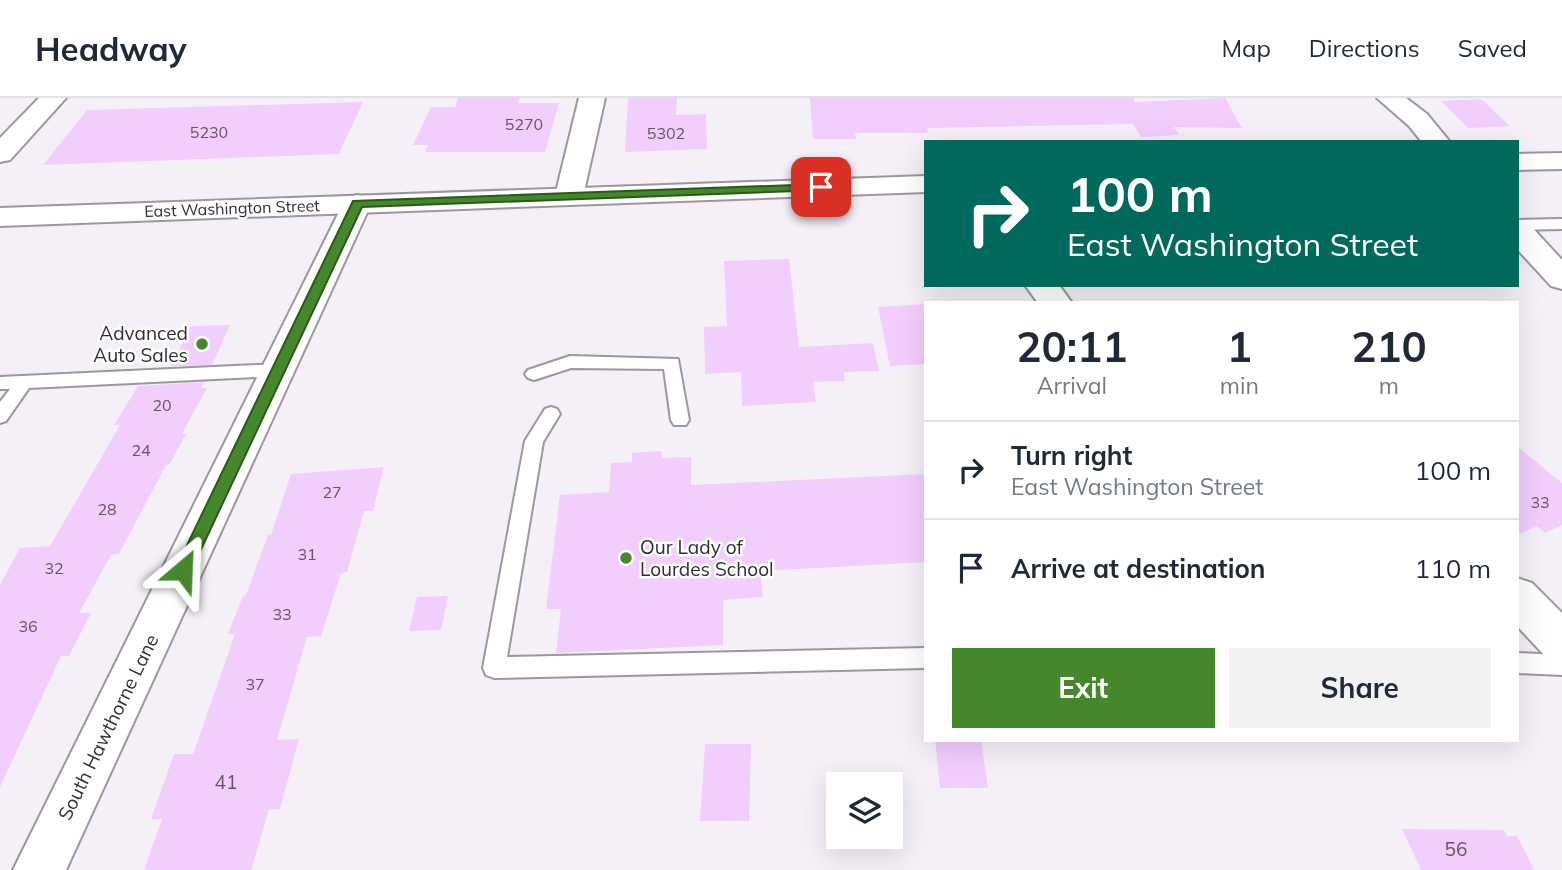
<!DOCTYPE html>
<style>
:root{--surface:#fff;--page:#f2f2f3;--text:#1f2937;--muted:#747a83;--line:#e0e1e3;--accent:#44882b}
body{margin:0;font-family:Mulish,sans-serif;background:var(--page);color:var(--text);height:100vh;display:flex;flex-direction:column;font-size:26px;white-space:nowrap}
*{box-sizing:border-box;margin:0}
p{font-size:23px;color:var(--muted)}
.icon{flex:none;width:38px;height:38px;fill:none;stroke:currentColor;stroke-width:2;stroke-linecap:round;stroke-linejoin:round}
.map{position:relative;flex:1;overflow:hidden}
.drawer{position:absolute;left:924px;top:203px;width:595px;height:441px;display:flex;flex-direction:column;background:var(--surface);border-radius:0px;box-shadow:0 7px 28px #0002}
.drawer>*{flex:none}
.guide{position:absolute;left:924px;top:42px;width:595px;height:147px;border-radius:0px;box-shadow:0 7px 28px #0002;background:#00695c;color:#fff;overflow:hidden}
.fabs{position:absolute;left:826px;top:674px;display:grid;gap:14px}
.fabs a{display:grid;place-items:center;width:77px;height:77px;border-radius:0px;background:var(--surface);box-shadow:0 7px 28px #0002;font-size:35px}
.pin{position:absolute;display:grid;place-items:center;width:60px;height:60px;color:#fff;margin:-30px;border-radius:14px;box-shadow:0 4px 10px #0006}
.me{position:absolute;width:77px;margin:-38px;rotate:26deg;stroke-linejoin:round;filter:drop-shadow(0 0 5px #0008)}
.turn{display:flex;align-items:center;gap:24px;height:147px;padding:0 28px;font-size:32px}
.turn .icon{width:91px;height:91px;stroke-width:2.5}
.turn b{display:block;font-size:49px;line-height:60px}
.eta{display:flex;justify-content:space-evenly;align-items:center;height:119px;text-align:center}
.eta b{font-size:42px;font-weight:700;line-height:49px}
.action{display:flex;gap:14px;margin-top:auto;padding:14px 28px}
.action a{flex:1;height:80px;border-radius:0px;background:var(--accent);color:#fff;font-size:28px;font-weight:700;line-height:80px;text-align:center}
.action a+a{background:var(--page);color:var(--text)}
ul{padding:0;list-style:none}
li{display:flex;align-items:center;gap:21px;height:98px;padding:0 28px;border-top:2px solid var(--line)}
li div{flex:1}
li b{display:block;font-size:26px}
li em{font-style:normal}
header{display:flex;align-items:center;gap:42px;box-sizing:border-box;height:98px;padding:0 35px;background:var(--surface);border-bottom:2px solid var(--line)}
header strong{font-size:33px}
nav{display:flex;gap:38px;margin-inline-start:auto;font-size:24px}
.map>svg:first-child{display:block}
.building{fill:#f2cefd}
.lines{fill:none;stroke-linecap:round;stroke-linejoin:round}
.lane-casing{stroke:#9c969d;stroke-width:4}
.street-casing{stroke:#9c969d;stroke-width:4}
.primary-casing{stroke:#9c969d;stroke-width:4}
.lane{fill:#fff;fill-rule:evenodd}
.street{fill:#fff;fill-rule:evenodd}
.primary{fill:#fff;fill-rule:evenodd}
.route{fill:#44882b;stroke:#2c581c;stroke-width:2}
.poi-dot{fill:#44882b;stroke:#fff;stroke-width:2.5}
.labels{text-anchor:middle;stroke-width:5;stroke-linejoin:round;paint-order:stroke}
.number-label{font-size:16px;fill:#605563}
.far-street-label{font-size:16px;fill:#2f2d30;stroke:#fff}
.poi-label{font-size:19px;fill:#2f2d30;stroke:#fff;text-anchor:end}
.street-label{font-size:19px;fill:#2f2d30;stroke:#fff}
.near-number-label{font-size:19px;fill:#605563}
</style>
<header>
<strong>Headway</strong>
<nav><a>Map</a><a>Directions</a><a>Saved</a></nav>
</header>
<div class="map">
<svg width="1562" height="772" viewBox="0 0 1562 772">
<rect width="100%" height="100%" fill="#f5f0f7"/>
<!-- building -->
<g class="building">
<path d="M458,0H520L518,5H559L545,54H425L428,47H413L431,9H455Z"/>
<path d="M628,0H677L676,17L706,16L707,51L625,54Z"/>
<path d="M810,0H1134V4L1225,0L1242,30L1174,29L1179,37L1141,39L1133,26L927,30L928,35H855L856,41H813Z"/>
<path d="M1481,1L1510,28L1468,30L1441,3Z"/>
<path d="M363,4L339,56L43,67L87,12Z"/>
<path d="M789,161L799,249L873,245L879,273L844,274L845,283L813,284L816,304L742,308L741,274L705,276L704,229L727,228L724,163Z"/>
<path d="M926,206V266L890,268L878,209Z"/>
<path d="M230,227L212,267L171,268L191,228Z"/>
<path d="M204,284L201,290H207L182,336H186L169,367H166L119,456L111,457L79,515H91L69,558H61L0,689V487L20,450L50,448L120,327H114L138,288Z"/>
<path d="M1517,348L1562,385V427L1545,435L1537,428L1517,437Z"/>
<path d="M661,353L662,360L691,359V387L926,376V464L760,473L763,499L723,502V547L556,555L561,511H546L560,397L609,394L611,365L632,364V355Z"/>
<path d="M384,369L373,413H364L347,474L341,475L321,538L307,539L277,642L299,641L280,711L269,712L251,772H144L162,721H151L174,656H193L196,648L235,536H228L243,498L246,497L268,437H271L291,376Z"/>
<path d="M448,498L441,532L409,533L417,499Z"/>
<path d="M935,642H981L988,690H940Z"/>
<path d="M705,646H751L749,723H700Z"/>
<path d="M1402,731L1504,732L1507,738H1517L1534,772H1421Z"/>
</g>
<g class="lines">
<!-- lane casing -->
<g class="lane-casing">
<g id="lane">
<path d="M1562,121V131L1517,132V122Z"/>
<path d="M570,258L678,261L689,322L686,327H674L671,322L664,271L571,270L534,282L528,280L525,276L528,272Z"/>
<path d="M279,266L288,272L279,278L29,290L6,323L0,325V304L10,291H0V279Z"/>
<path d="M551,309L557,311L560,316L543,344L507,559L926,550V570L494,580L486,577L483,570L525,343L545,311Z"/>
<path d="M1517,555L1562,557V577L1517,575Z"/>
</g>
</g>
<!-- street casing -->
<g class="street-casing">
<g id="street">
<path d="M39,0H66L10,62L0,64V40Z"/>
<path d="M579,0H605L583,98L579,104L569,107L559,104L555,98Z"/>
<path d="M1377,0H1406L1427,16L1450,44H1422L1409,28Z"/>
<path d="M357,97L367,100L371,106L66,772H13L343,106L347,100Z"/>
<path d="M1517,123L1528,125L1562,162V191L1551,188L1517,151Z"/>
<path d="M1025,187H1059L1072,205H1038Z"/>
<path d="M1517,480L1532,485L1562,515V565L1546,559L1517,528Z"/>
</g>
</g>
<!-- primary casing -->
<g class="primary-casing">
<g id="primary">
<path d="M1562,55V71L1517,72V56Z"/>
<path d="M926,78V94L0,128V110Z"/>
</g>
</g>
<!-- lane -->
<use href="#lane" class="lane"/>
<!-- street -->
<use href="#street" class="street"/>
<!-- primary -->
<use href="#primary" class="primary"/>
</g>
<!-- route -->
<path class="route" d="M821,86L827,89L825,92L362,109L189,477L183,479L177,477L175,472L353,103Z"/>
<!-- markers -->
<g class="poi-dot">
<circle cx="202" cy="246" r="7"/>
<circle cx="626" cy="460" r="7"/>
</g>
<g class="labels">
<!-- number labels -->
<g class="number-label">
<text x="524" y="32">5270</text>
<text x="209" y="40">5230</text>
<text x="666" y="41">5302</text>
<text x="162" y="313">20</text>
<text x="141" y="358">24</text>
<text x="332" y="400">27</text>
<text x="1540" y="410">33</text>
<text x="107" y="417">28</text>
<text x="307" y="462">31</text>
<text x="54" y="476">32</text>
<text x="282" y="522">33</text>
<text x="28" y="534">36</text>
<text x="255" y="592">37</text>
</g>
<!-- far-street labels -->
<g class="far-street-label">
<text transform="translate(232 110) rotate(-2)" y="6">East Washington Street</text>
</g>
<!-- poi labels -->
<g class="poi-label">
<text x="188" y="242">Advanced<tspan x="188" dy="22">Auto Sales</tspan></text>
<text x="640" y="456" text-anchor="start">Our Lady of<tspan x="640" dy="22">Lourdes School</tspan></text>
</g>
<!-- street labels -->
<g class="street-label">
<text transform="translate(108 629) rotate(-64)" y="7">South Hawthorne Lane</text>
</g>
<!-- near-number labels -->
<g class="near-number-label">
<text x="226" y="691">41</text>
<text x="1456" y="758">56</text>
</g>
</g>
</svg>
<div class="fabs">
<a><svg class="icon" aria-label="layers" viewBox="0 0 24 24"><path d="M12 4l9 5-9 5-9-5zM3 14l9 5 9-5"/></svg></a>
</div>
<div class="pin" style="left:821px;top:89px;background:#d93025"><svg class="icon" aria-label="arrive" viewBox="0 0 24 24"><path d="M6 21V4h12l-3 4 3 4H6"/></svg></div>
<svg class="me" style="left:183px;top:472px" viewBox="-20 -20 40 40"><path d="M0-17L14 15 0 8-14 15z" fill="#44882b" stroke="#fff" stroke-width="4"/></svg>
<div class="guide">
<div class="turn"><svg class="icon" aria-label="right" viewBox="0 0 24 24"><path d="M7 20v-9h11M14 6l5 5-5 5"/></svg><div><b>100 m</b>East Washington Street</div></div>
</div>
<section class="drawer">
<div class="eta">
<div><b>20:11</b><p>Arrival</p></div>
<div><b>1</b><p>min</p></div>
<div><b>210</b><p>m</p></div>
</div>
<ul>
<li><svg class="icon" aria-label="right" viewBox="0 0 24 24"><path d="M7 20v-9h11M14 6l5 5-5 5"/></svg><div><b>Turn right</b><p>East Washington Street</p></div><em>100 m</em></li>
<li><svg class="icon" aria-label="arrive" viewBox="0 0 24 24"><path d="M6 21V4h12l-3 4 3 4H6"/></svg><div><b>Arrive at destination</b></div><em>110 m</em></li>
</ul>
<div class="action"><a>Exit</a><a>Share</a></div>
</section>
</div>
